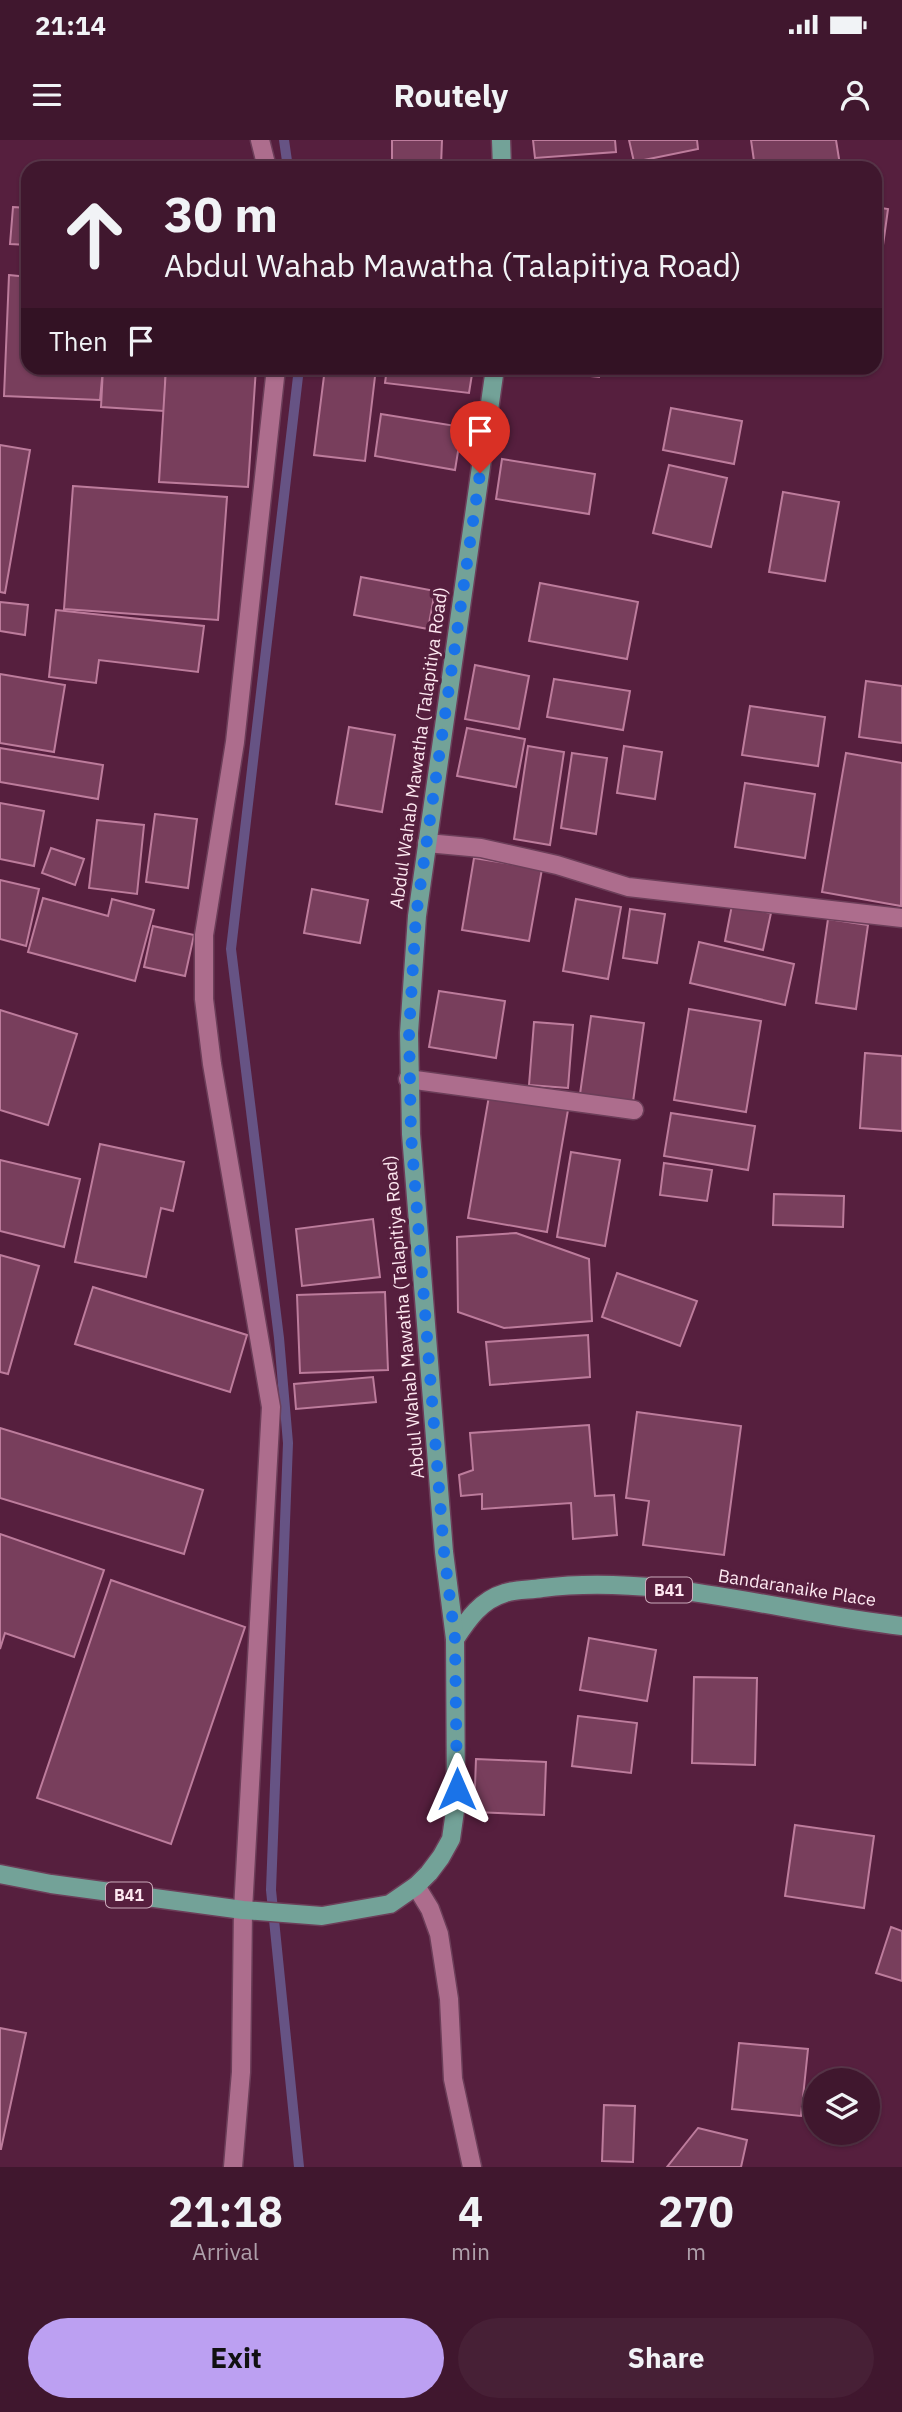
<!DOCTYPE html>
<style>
:root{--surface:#40172e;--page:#472036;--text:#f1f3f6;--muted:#ae9faa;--line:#59364a;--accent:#bca0f2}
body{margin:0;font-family:"IBM Plex Sans",sans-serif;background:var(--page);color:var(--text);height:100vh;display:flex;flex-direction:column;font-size:26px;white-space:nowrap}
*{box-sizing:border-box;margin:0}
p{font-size:23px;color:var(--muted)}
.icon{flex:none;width:38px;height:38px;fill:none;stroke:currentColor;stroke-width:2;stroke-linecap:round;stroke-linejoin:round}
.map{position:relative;height:2027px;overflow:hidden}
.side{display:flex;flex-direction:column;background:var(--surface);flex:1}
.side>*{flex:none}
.banner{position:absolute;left:21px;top:21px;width:861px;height:214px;border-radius:21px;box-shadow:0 2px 5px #0004,0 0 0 2px var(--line);background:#40172e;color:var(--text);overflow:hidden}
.tools{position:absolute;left:803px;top:1928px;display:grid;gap:14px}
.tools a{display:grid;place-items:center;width:77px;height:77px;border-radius:50%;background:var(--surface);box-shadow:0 2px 5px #0004,0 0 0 2px var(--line);font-size:35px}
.pin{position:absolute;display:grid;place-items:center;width:60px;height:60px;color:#fff;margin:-72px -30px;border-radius:50% 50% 50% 0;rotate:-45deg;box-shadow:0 0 7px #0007}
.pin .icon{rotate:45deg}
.me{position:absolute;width:77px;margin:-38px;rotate:0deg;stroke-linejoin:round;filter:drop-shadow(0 0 5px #0008)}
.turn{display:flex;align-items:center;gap:24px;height:147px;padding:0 28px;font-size:32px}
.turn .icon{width:91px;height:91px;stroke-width:2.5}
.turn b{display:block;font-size:49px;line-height:60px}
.then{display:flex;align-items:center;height:66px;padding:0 28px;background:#0003;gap:14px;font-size:26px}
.eta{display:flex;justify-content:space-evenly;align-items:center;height:119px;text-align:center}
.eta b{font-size:42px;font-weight:700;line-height:49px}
.action{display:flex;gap:14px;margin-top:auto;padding:14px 28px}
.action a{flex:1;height:80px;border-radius:42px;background:var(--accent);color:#111;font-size:28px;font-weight:700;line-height:80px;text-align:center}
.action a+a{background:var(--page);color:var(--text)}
.status{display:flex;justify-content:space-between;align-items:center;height:49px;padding:0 35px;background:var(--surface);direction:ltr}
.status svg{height:19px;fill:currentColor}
header{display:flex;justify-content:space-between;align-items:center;height:91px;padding:0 28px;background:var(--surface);font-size:32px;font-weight:700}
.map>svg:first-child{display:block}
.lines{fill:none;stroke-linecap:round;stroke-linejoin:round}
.stream{stroke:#665384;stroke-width:10}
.building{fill:#783e5c;stroke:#bd7c9c;stroke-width:2}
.minor-casing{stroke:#6c3e59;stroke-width:21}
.primary-casing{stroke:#6c3e59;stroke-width:21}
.minor{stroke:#ad6d8d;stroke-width:18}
.primary{stroke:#73a298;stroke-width:18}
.route{stroke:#1a73e8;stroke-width:12;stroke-dasharray:0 21.6}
.labels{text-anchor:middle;stroke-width:7;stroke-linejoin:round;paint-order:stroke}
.shield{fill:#561f3e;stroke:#cbabbb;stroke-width:2}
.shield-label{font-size:16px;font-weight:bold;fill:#fde7f0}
.street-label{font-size:18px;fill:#fde7f0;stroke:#561f3e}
</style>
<div class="status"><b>21:14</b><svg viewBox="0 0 49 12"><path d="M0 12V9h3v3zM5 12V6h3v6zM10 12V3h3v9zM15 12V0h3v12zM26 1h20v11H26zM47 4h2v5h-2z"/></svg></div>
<header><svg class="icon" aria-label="menu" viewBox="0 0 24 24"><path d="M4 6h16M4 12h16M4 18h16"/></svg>Routely<svg class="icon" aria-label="person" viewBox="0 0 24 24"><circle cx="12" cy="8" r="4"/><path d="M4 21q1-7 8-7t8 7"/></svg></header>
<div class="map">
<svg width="902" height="2027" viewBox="0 0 902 2027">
<rect width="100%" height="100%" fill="#561f3e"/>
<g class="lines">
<!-- stream -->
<g class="stream">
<path d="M284,0L288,28"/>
<path d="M299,228L231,809L279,1198L288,1303L271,1750L299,2027"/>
</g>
</g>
<!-- building -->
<g class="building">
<path d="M392,0H442L441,26L392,25Z"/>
<path d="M533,0H615L616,12L535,18Z"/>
<path d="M629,0H697L698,9L634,22Z"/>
<path d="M751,0H836L840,25L823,28H755Z"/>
<path d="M13,67L28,68V105L10,104Z"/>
<path d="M875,67L888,69L876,156H875Z"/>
<path d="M9,135L28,137V228H103L100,260L4,256Z"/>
<path d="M103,228H166L164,271L101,267Z"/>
<path d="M166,228H256L248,347L159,342Z"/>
<path d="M325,228H376L365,321L314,315Z"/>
<path d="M387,228H473L469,253L385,243Z"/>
<path d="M542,228H600L599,237L541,231Z"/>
<path d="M671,268L742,281L734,324L663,310Z"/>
<path d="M381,274L462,287L455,330L375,316Z"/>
<path d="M0,305L30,310L5,453L0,452Z"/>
<path d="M502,319L595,334L589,374L496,359Z"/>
<path d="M669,325L727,338L711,407L653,393Z"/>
<path d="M73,346L227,357L218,480L64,469Z"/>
<path d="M783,352L839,362L825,441L769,432Z"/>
<path d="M361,437L435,451L428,489L354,475Z"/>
<path d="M540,443L638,462L627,519L529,501Z"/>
<path d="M0,462L28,465L25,495L0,491Z"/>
<path d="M56,470L204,486L198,532L99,520L96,543L49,537Z"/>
<path d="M475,525L529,536L519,589L465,579Z"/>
<path d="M0,534L65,545L54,612L0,603Z"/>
<path d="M554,539L630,551L623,590L547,577Z"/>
<path d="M866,541L902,546V603L859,597Z"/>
<path d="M750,566L825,577L818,626L742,615Z"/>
<path d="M349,587L395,595L382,672L336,664Z"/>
<path d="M467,588L525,599L516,647L457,636Z"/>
<path d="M528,606L564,612L550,705L514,699Z"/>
<path d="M624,606L662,612L655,659L617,653Z"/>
<path d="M0,608L103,625L98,659L0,642Z"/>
<path d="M572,613L607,618L596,694L561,688Z"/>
<path d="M846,613L902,623L901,766L822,752Z"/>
<path d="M745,643L815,654L805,718L735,707Z"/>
<path d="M0,663L44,671L34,726L0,719Z"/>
<path d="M155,674L197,679L188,748L146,742Z"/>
<path d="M97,680L144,685L137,754L89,748Z"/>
<path d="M51,708L84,719L75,745L42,733Z"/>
<path d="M474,718L542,729L529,801L462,790Z"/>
<path d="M0,740L39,749L26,806L0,799Z"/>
<path d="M312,749L368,760L360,803L304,793Z"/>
<path d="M43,758L108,776L112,759L154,770L135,841L28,812Z"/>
<path d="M576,759L621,767L608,839L563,831Z"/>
<path d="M732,765L771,773L763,810L725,801Z"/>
<path d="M630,769L665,774L657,823L623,818Z"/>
<path d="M828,779L868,785L856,869L816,863Z"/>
<path d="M153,786L194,795L185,836L144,827Z"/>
<path d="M699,802L794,824L785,865L690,843Z"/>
<path d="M439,851L505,861L496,918L429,907Z"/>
<path d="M689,869L761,881L746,972L674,960Z"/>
<path d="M0,870L77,894L48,985L0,970Z"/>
<path d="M591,876L644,883L633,962L580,954Z"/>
<path d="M534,882L573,885L568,948L529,945Z"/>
<path d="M865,913L902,916V991L860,988Z"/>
<path d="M489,956L568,970L547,1092L468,1078Z"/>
<path d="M671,973L755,986L748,1030L664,1016Z"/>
<path d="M100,1004L184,1022L173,1071L161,1068L146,1137L75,1122Z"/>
<path d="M571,1012L620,1020L605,1106L557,1097Z"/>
<path d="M0,1020L80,1039L64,1107L0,1091Z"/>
<path d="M664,1023L712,1030L707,1061L660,1055Z"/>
<path d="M774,1054L844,1056L843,1087L773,1085Z"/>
<path d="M373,1079L380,1137L302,1146L296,1089Z"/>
<path d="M516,1093L589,1119L592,1181L504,1188L458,1172L457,1097Z"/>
<path d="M0,1115L39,1126L8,1234L0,1232Z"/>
<path d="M617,1133L697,1161L680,1206L602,1177Z"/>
<path d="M93,1147L247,1195L230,1252L75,1204Z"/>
<path d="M385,1152L388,1230L300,1233L297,1155Z"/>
<path d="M588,1195L590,1237L490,1245L486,1202Z"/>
<path d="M373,1237L376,1262L296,1269L294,1244Z"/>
<path d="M637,1272L741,1286L724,1415L643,1405L649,1361L626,1358Z"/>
<path d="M589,1285L595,1356L614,1355L617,1395L573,1399L571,1363L482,1369V1354L461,1356L459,1335L473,1330L470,1293Z"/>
<path d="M0,1288L203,1350L184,1414L0,1358Z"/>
<path d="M0,1394L104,1430L74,1517L5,1493L0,1509Z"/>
<path d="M111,1440L245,1487L171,1704L37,1658Z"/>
<path d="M589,1498L656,1510L647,1561L580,1550Z"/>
<path d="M694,1537L757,1538L755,1625L692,1623Z"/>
<path d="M578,1576L637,1583L631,1633L572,1626Z"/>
<path d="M476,1619L546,1622L544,1675L474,1672Z"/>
<path d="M795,1685L874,1696L864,1768L785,1756Z"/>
<path d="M891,1787L902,1791V1841L876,1833Z"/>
<path d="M0,1888L26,1893L1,2009H0Z"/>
<path d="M739,1903L808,1909L801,1976L732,1969Z"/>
<path d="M604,1965L635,1966L633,2022L602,2021Z"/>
<path d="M698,1988L747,2000L741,2027H667Z"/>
</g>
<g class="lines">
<!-- minor casing -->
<g class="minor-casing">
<g id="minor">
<path d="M260,0L267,28"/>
<path d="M427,703L481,708L557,725L628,747L902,778"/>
<path d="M408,939L634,970"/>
<path d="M416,1746L430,1769L439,1794L449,1859L453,1939L472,2027"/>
<path d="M233,2027L241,1932L243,1770L271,1267L212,924L204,859V795L235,602L276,228"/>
</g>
</g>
<!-- primary casing -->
<g class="primary-casing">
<g id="primary">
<path d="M501,0L502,28"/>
<path d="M455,1499C468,1479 481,1460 505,1453C516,1449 530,1450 542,1448C661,1433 783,1473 902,1486"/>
<path d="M0,1734L51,1744L243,1770L322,1776L390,1764L416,1746L429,1733L441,1717L451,1699L456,1664L455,1499L444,1412L411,994L409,893L417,776L495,228"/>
</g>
</g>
<!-- minor -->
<use href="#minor" class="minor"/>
<!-- primary -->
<use href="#primary" class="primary"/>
</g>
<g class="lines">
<!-- route -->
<path class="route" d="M457,1649L455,1499L444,1412L411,995L409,892L416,776L480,333"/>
</g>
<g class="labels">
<!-- shield labels -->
<g class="shield">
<rect x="646" y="1437.5" width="46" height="25" rx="5"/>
<rect x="106" y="1742.5" width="46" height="25" rx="5"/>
</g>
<g class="shield-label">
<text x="669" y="1456">B41</text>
<text x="129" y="1761">B41</text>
</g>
<!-- street labels -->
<g class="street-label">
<text transform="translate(419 608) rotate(-82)" y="6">Abdul Wahab Mawatha (Talapitiya Road)</text>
<text transform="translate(404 1177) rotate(-95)" y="6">Abdul Wahab Mawatha (Talapitiya Road)</text>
<text transform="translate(797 1448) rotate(9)" y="6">Bandaranaike Place</text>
</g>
</g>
</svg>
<div class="tools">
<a><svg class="icon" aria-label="layers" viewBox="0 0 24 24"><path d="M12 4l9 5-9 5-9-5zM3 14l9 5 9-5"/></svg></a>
</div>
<div class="pin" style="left:480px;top:333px;background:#d93025"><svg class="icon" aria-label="arrive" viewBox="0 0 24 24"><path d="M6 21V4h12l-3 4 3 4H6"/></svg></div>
<svg class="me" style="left:457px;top:1649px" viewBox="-20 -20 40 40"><path d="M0-17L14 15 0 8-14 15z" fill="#1a73e8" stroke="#fff" stroke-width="4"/></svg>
<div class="banner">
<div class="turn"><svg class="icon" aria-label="ahead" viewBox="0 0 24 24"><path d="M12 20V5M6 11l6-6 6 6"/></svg><div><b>30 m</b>Abdul Wahab Mawatha (Talapitiya Road)</div></div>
<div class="then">Then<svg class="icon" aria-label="arrive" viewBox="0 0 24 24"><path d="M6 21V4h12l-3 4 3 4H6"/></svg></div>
</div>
</div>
<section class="side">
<div class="eta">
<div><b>21:18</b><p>Arrival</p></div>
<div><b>4</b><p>min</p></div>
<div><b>270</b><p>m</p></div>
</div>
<div class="action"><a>Exit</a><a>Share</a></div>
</section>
